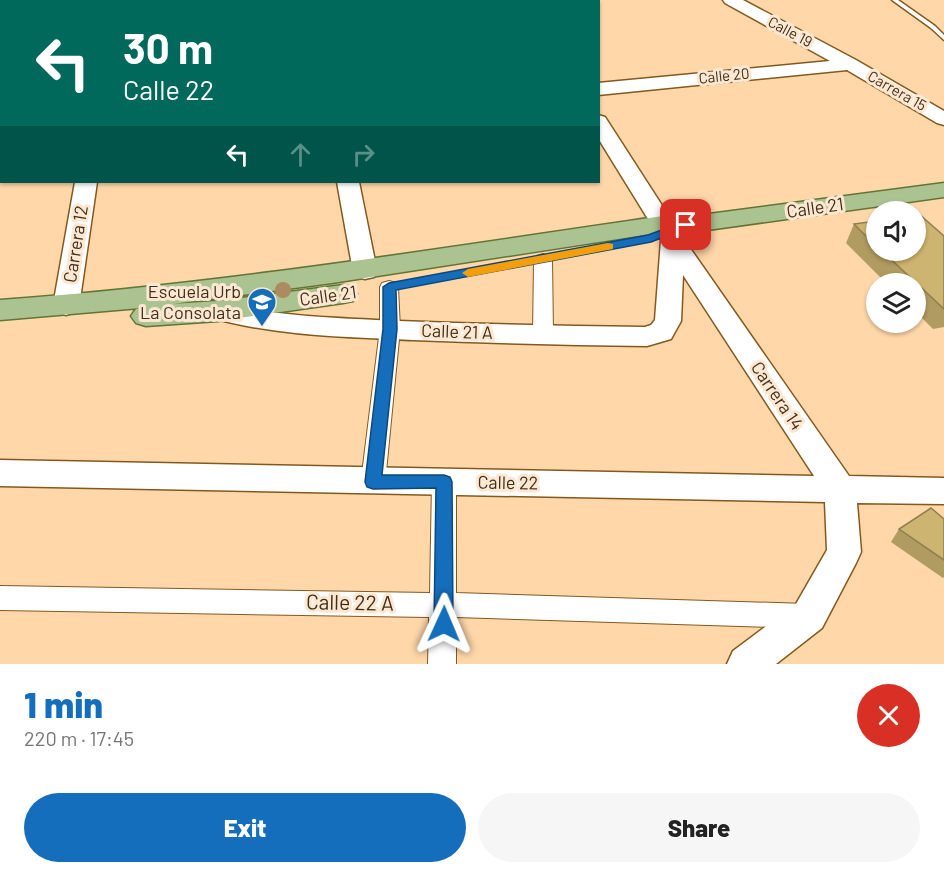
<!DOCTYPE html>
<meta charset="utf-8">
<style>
:root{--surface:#fff;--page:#f6f6f6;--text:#222;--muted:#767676;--accent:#156ebc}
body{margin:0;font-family:Barlow,sans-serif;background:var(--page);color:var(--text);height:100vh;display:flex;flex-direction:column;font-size:22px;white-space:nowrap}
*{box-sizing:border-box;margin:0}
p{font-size:20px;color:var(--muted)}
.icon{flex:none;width:33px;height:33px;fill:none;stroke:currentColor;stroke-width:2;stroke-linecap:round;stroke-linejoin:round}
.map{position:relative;height:664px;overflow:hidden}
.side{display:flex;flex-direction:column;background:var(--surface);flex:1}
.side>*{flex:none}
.banner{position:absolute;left:0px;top:0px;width:600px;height:183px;box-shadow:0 2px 4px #0004;background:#00695c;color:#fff;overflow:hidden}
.fabs{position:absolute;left:866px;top:201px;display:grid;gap:12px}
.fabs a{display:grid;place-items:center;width:60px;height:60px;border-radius:50%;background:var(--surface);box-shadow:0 2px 4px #0004;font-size:30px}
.pin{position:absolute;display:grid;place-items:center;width:51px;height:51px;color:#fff;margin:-26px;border-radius:12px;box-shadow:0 3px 9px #0006}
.me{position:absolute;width:66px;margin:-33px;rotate:1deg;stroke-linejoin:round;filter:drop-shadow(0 0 4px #0008)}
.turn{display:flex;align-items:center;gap:21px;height:126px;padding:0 24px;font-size:27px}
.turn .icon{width:78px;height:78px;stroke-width:2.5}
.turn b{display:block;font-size:42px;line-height:51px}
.lanes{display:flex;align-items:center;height:57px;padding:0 24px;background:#0003;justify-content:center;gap:30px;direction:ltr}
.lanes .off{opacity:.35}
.round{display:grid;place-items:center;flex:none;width:63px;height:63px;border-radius:32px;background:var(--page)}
.summary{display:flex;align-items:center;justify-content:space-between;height:102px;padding:0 24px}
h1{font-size:36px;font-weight:800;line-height:45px;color:var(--accent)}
.cta{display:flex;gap:12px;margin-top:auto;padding:12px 24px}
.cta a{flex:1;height:69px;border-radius:36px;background:var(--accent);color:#fff;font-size:24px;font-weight:800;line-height:69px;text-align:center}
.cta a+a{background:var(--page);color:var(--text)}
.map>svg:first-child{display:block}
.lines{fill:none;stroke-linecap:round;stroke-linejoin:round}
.lane-casing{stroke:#84591e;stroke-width:3}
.street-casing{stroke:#84591e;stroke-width:2}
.secondary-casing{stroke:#84591e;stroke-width:3}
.primary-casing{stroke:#617536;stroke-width:3}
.lane{fill:#fff;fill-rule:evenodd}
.street{fill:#fff;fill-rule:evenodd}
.secondary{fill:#fff;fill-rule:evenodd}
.primary{fill:#aac390;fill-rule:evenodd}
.tree{fill:#ad8b60}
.wall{fill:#b09b60}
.building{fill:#cdb470;stroke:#907e4e;stroke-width:1.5}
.route{fill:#156ebc;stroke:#0e487a;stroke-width:1.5}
.slow{fill:#f59e0b}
.labels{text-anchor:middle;stroke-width:6;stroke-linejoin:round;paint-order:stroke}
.far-street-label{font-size:15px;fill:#422f17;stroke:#fce8d2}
.street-label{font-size:18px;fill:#422f17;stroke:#fce8d2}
.poi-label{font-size:18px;fill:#422f17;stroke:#fce8d2;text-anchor:end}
.near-street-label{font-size:21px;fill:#422f17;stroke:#fce8d2}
</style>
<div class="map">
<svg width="944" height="664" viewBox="0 0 944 664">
<rect width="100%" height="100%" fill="#ffd7a9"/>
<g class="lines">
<!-- lane casing -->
<g class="lane-casing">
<path id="lane" d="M892,0H898L935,26L944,35V40L931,28Z"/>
</g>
<!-- street casing -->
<g class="street-casing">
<g id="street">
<path d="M0,0L6,2H2V8Z"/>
<path d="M29,0H59L28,2Z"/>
<path d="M543,254L549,256L552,260L553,334L550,339L543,341L536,339L533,334L534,260L537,256Z"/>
<path d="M389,281L396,283L398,287L400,329L385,482L381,489L373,491L365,489L361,482L380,329V287L382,283Z"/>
<path d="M444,473L452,475L456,482V593L807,604L816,607L820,616L816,625L807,628L456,617V664H428L429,617L0,610V586L430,593L432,482L436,475Z"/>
</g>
</g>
<!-- secondary casing -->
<g class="secondary-casing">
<g id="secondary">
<rect x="99" y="0" width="16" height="2"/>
<rect x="296" y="0" width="16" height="2"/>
<path d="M410,0H444L409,2Z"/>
<path d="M514,0H530L531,2H515Z"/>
<path d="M723,0H743L856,60L944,111V125L937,123L847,70L598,95V83L830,61L725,3Z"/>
<rect x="0" y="38" width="2" height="10"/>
<path d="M598,115L605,117L683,238L849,476L944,478V504L857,503L861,552L856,563L822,628L776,664H727L733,651L796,604L827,550L825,502L0,486V460L814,476L683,275L681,321L671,339L647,346C569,345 491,343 413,340C344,337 275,336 209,317L205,311L209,305L218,302C277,317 338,318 399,321C481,324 563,326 645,327L651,325L655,320L661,240L598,138Z"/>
<rect x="0" y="161" width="2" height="12"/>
<path d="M75,182H97L79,306L75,312L66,315L57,312L53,306Z"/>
<path d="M337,182H359L377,271L374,277L365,279L356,277L353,271Z"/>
</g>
</g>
<!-- primary casing -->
<g class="primary-casing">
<path id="primary" d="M944,183V197L686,233L663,232L332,283L173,304L218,301L343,285L353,287L357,294L353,301L343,303L218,321L146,326L136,323L131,316L136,309L140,308L0,320V300C223,284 442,248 663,216L686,217Z"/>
</g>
<!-- lane -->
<use href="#lane" class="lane"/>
<!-- street -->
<use href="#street" class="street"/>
<!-- secondary -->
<use href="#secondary" class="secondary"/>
<!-- primary -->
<use href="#primary" class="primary"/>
</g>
<!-- trees -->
<circle class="tree" cx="283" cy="290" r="8"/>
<!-- wall -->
<g class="wall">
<path d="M876,221V250H915L944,236V327L933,329L915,311V284H887L846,243L854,224Z"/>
<path d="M944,519V577L943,578L891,542L899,529Z"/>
</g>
<!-- building -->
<g class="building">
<path d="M919,214L944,236V309L881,250H915V215Z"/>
<path d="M876,221V246L854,224Z"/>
<path d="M931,508L944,519V560L899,529Z"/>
</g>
<!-- route -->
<path class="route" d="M686,221L690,222V227L651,242L396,290L397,329L382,475H444L450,477L452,482L453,624L450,631L444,633L437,631L434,624L436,488L373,489L367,487L365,482L383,329V287L389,283L648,235Z"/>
<!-- slow -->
<path class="slow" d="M608,243L613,244V249L468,277L462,273L468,269Z"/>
<!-- icons -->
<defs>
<g id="school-pin" transform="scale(1.5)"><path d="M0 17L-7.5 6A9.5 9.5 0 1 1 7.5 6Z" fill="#156ebc" stroke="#fce8d2"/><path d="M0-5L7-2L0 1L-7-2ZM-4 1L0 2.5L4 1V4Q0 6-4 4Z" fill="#fff"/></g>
</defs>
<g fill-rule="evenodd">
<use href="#school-pin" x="262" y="302"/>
</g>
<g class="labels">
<!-- far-street labels -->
<g class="far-street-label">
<text transform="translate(790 32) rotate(28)" y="5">Calle 19</text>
<text transform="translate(724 76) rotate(-6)" y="5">Calle 20</text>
<text transform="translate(897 91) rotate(30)" y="5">Carrera 15</text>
</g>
<!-- street labels -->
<g class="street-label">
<text transform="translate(815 208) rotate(-8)" y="6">Calle 21</text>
<text transform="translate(76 244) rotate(-81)" y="6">Carrera 12</text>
<text transform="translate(328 296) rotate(-8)" y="6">Calle 21</text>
<text transform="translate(457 332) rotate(2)" y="6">Calle 21 A</text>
<text transform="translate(777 396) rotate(56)" y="6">Carrera 14</text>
<text transform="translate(508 483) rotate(1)" y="6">Calle 22</text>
</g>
<!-- poi labels -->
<g class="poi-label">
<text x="241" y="298">Escuela Urb<tspan x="241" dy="21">La Consolata</tspan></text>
</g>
<!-- near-street labels -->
<g class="near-street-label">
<text transform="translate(350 603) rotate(1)" y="7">Calle 22 A</text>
</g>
</g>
</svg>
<div class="fabs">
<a><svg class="icon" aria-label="sound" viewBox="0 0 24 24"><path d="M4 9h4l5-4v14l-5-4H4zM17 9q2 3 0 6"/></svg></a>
<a><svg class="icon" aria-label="layers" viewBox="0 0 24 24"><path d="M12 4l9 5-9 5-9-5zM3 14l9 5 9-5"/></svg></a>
</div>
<div class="pin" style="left:686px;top:225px;background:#d93025"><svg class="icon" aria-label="arrive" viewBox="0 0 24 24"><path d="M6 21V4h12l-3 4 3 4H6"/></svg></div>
<svg class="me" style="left:444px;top:624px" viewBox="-20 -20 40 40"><path d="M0-17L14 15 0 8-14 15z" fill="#156ebc" stroke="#fff" stroke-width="4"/></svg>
<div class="banner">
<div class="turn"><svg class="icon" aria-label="left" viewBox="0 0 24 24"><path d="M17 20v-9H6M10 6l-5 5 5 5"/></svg><div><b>30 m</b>Calle 22</div></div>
<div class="lanes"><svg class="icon" aria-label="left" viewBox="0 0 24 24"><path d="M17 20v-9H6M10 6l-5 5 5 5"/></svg><svg class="icon off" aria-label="ahead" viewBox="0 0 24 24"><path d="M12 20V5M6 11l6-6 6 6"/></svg><svg class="icon off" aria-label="right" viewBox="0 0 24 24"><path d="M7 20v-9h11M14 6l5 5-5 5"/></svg></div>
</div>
</div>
<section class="side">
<div class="summary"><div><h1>1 min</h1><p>220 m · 17:45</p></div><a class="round" style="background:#d93025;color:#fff"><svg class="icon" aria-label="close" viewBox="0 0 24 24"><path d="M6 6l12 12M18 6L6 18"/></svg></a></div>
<div class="cta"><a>Exit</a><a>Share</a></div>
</section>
